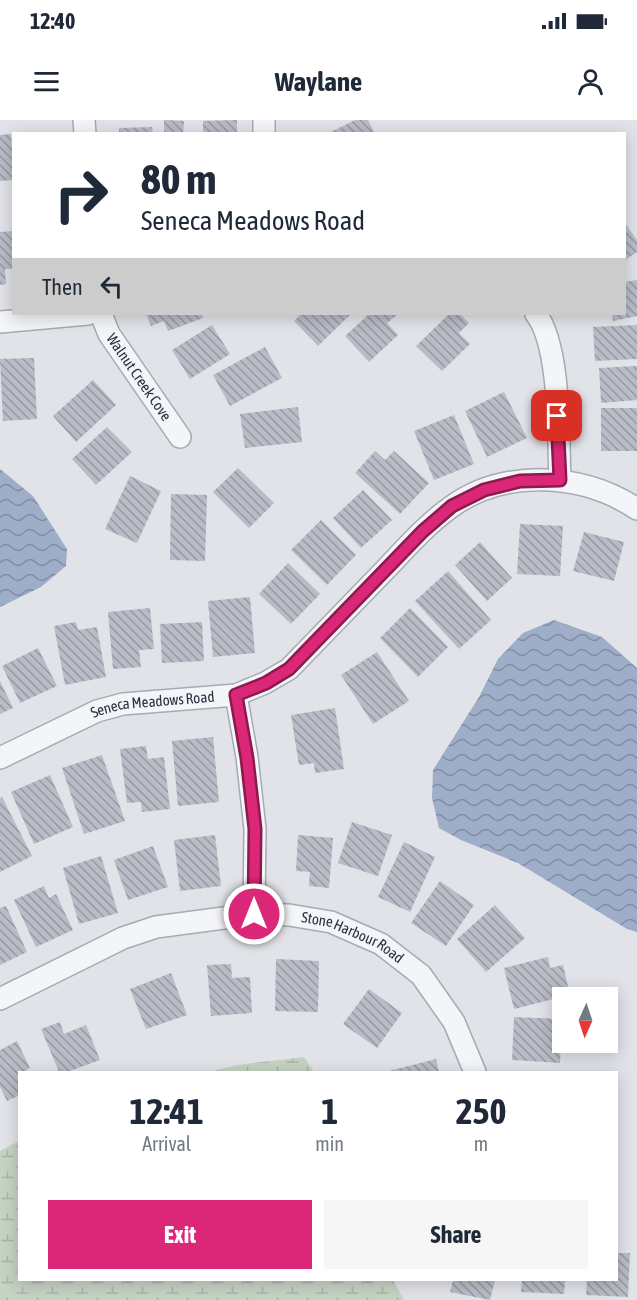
<!DOCTYPE html>
<style>
:root{--surface:#fff;--page:#f6f6f7;--text:#1f2937;--muted:#747a83;--accent:#db2777}
body{margin:0;font-family:"Asap Condensed",sans-serif;background:var(--page);color:var(--text);height:100vh;display:flex;flex-direction:column;font-size:22px;white-space:nowrap}
*{box-sizing:border-box;margin:0}
p{font-size:20px;color:var(--muted)}
.icon{flex:none;width:33px;height:33px;fill:none;stroke:currentColor;stroke-width:2;stroke-linecap:round;stroke-linejoin:round}
.map{position:relative;flex:1;overflow:hidden}
.drawer{position:absolute;left:18px;top:951px;width:600px;height:210px;display:flex;flex-direction:column;background:var(--surface);border-radius:0px;box-shadow:0 3px 15px #0003}
.drawer>*{flex:none}
.hud{position:absolute;left:12px;top:12px;width:614px;height:183px;border-radius:0px;box-shadow:0 3px 15px #0003;background:#fff;color:var(--text);overflow:hidden}
.needle{width:39px;rotate:183deg}
.tools{position:absolute;left:552px;top:867px;display:grid;gap:12px}
.tools a{display:grid;place-items:center;width:66px;height:66px;border-radius:0px;background:var(--surface);box-shadow:0 3px 15px #0003;font-size:30px}
.pin{position:absolute;display:grid;place-items:center;width:51px;height:51px;color:#fff;margin:-26px;border-radius:12px;box-shadow:0 3px 9px #0006}
.me{position:absolute;width:66px;margin:-33px;rotate:0deg;stroke-linejoin:round;filter:drop-shadow(0 0 4px #0008)}
.turn{display:flex;align-items:center;gap:21px;height:126px;padding:0 30px;font-size:27px}
.turn .icon{width:78px;height:78px;stroke-width:2.5}
.turn b{display:block;font-size:42px;line-height:51px}
.then{display:flex;align-items:center;height:57px;padding:0 30px;background:#0003;gap:12px;font-size:22px}
.eta{display:flex;justify-content:space-evenly;align-items:center;height:102px;text-align:center}
.eta b{font-size:36px;font-weight:700;line-height:42px}
.cta{display:flex;gap:12px;margin-top:auto;padding:12px 30px}
.cta a{flex:1;height:69px;border-radius:0px;background:var(--accent);color:#fff;font-size:24px;font-weight:700;line-height:69px;text-align:center}
.cta a+a{background:var(--page);color:var(--text)}
.status{display:flex;justify-content:space-between;align-items:center;height:42px;padding:0 30px;background:var(--surface);direction:ltr}
.status svg{height:16px;fill:currentColor}
header{display:flex;justify-content:space-between;align-items:center;height:78px;padding:0 30px;background:var(--surface);font-size:27px;font-weight:700}
.map>svg:first-child{display:block}
.wetland{fill:url(#wetland-marsh)}
.water{fill:url(#water-waves)}
.building{fill:url(#building-back-hatch)}
.lines{fill:none;stroke-linecap:round;stroke-linejoin:round}
.minor-casing{stroke:#a6aab3;stroke-width:24}
.minor{stroke:#f4f5f8;stroke-width:21}
.route-casing{stroke:#8e194d;stroke-width:15}
.route{stroke:#db2777;stroke-width:10}
.labels{text-anchor:middle;stroke-width:5;stroke-linejoin:round;paint-order:stroke}
.street-label{font-size:15px;fill:#2a3040;stroke:#f1f3f7}
</style>
<div class="status"><b>12:40</b><svg viewBox="0 0 49 12"><path d="M0 12V9h3v3zM5 12V6h3v6zM10 12V3h3v9zM15 12V0h3v12zM26 1h20v11H26zM47 4h2v5h-2z"/></svg></div>
<header><svg class="icon" aria-label="menu" viewBox="0 0 24 24"><path d="M4 6h16M4 12h16M4 18h16"/></svg>Waylane<svg class="icon" aria-label="person" viewBox="0 0 24 24"><circle cx="12" cy="8" r="4"/><path d="M4 21q1-7 8-7t8 7"/></svg></header>
<div class="map">
<svg width="637" height="1180" viewBox="0 0 637 1180">
<defs>
<pattern id="wetland-marsh" width="20" height="14" patternUnits="userSpaceOnUse" patternTransform="scale(1.5)"><rect width="20" height="14" fill="#c5d3c3"/><path d="M1 5h8M5 5V1M11 12h8M15 12V8" fill="none" stroke="#a9b5a9"/></pattern>
<pattern id="water-waves" width="16" height="10" patternUnits="userSpaceOnUse" patternTransform="scale(1.5)"><rect width="16" height="10" fill="#9eadc8"/><path d="M0 5q4-4 8 0t8 0" fill="none" stroke="#818da4"/></pattern>
<pattern id="building-back-hatch" width="6" height="6" patternUnits="userSpaceOnUse" patternTransform="scale(1.5)"><rect width="6" height="6" fill="#b9bcc6"/><path d="M-1 5l2 2M0 0l6 6M5-1l2 2" fill="none" stroke="#9799a2"/></pattern>
</defs>
<rect width="100%" height="100%" fill="#e1e3e9"/>
<!-- wetland -->
<g class="wetland">
<path d="M304,937L314,952H209L238,945Z"/>
<path d="M19,1021L20,1160H393L404,1180H0V1031Z"/>
</g>
<!-- water -->
<g class="water">
<path d="M0,349L33,376L67,429L66,446L41,467L0,487Z"/>
<path d="M554,500L602,517L637,548V812L627,809L518,743L461,720L439,708L432,678L433,650L479,577L498,539L523,513Z"/>
</g>
<!-- building -->
<g class="building">
<path d="M164,0L184,1L183,14H164Z"/>
<path d="M237,0V14H203V1Z"/>
<path d="M355,0H368L375,14H327Z"/>
<path d="M152,7L153,14H119V8Z"/>
<path d="M11,14L14,60L0,61V15Z"/>
<path d="M624,102L637,120V132L624,141Z"/>
<path d="M14,111V149H5L6,164L0,165V112Z"/>
<path d="M637,160V196L613,201L612,194H624V162Z"/>
<path d="M146,194H202L203,198L168,211L164,201L151,206Z"/>
<path d="M301,194H351L318,226L294,201Z"/>
<path d="M369,194H398L387,203L398,215L369,242L345,216Z"/>
<path d="M449,194H460L469,203L459,213L470,224L442,251L416,226Z"/>
<path d="M212,205L230,234L190,259L172,230Z"/>
<path d="M637,205V239L595,241L593,207Z"/>
<path d="M265,227L282,258L230,286L213,255Z"/>
<path d="M34,238L37,299L3,301L0,239Z"/>
<path d="M637,246V280L601,283L599,248Z"/>
<path d="M93,260L116,285L76,322L53,296Z"/>
<path d="M504,272L527,318L487,337L465,291Z"/>
<path d="M298,287L302,322L245,328L240,294Z"/>
<rect x="601" y="288" width="36" height="43"/>
<path d="M454,295L474,344L434,360L414,311Z"/>
<path d="M107,307L132,332L96,365L72,339Z"/>
<path d="M375,331L385,340L394,331L429,363L400,394L355,353Z"/>
<path d="M238,348L274,383L249,408L213,372Z"/>
<path d="M130,356L161,371L137,423L105,409Z"/>
<path d="M363,370L392,400L361,428L333,398Z"/>
<path d="M171,374L207,375L205,441L170,440Z"/>
<path d="M321,400L356,435L327,465L291,430Z"/>
<path d="M520,404L563,406L560,456L517,454Z"/>
<path d="M584,412L624,422L614,461L573,451Z"/>
<path d="M480,422L512,458L487,481L455,445Z"/>
<path d="M288,443L320,474L291,504L259,474Z"/>
<path d="M448,451L491,500L459,529L415,481Z"/>
<path d="M250,477L255,533L213,537L208,481Z"/>
<path d="M150,488L154,529L139,530L141,547L113,549L108,492Z"/>
<path d="M410,488L448,527L418,557L380,518Z"/>
<path d="M76,502L78,510L97,507L106,557L65,565L54,506Z"/>
<path d="M202,502L204,541L162,543L160,504Z"/>
<path d="M38,528L57,566L20,583L2,546Z"/>
<path d="M377,532L409,581L373,604L341,555Z"/>
<path d="M0,561L13,588L0,594Z"/>
<path d="M335,588L344,649L315,653L314,643L299,645L291,595Z"/>
<path d="M213,617L219,682L178,686L172,621Z"/>
<path d="M146,626L148,639L164,637L170,689L142,692L141,682L127,683L120,629Z"/>
<path d="M102,635L125,701L84,714L62,648Z"/>
<path d="M50,655L73,707L34,724L11,672Z"/>
<path d="M2,677L32,736L0,752V678Z"/>
<path d="M352,702L392,715L378,756L338,743Z"/>
<path d="M215,715L221,766L180,771L174,720Z"/>
<path d="M298,715L333,718L329,768L309,766L310,752L296,751Z"/>
<path d="M404,722L435,737L410,792L378,777Z"/>
<path d="M153,726L168,767L128,780L114,740Z"/>
<path d="M101,736L118,793L79,804L63,748Z"/>
<path d="M440,761L474,785L446,826L411,803Z"/>
<path d="M44,766L49,778L56,774L73,810L36,827L14,780Z"/>
<path d="M495,785L525,818L486,852L457,819Z"/>
<path d="M6,786L27,832L0,845V788Z"/>
<path d="M548,837L550,848L563,845L570,875L514,889L504,848Z"/>
<path d="M276,839L319,841L318,892L275,891Z"/>
<path d="M231,844L232,858L250,857L252,893L211,896L207,845Z"/>
<path d="M171,853L187,895L146,909L130,869Z"/>
<path d="M369,869L402,893L377,928L343,904Z"/>
<path d="M514,897L562,899L560,943L512,940Z"/>
<path d="M60,902L64,914L86,905L100,940L67,952H59L41,909Z"/>
<path d="M17,921L30,948L26,950L28,952H20V975L7,981L0,967V930Z"/>
<path d="M436,939L439,952H385Z"/>
<path d="M616,1133H630L628,1177L586,1175L587,1160H616Z"/>
<path d="M453,1160H495L490,1180L450,1172Z"/>
<path d="M522,1160H565L564,1174L521,1172Z"/>
</g>
<g class="lines">
<!-- minor casing -->
<g class="minor-casing">
<g id="minor">
<path d="M84,0L85,14"/>
<path d="M264,0V14"/>
<path id="s1" d="M101,194L109,214L180,317"/>
<path d="M536,194C561,227 558,317 560,360"/>
<path d="M0,202L88,194"/>
<path d="M236,575L247,637L255,709L254,794"/>
<path id="s2" d="M0,638L97,591L123,584L236,575L265,563L289,549C321,516 353,483 385,450C406,428 426,405 451,387C505,348 583,353 637,389"/>
<path id="s3" d="M0,879L123,818L156,807L254,794L289,795L331,802L381,824L421,855L454,902L475,952"/>
</g>
</g>
<!-- minor -->
<use href="#minor" class="minor"/>
</g>
<g class="lines">
<!-- route casing -->
<g class="route-casing">
<path id="route" d="M254,794L255,709L247,638L236,575L266,563L289,549L423,411L452,386L484,370L520,361L560,360L557,296"/>
</g>
<!-- route -->
<use href="#route" class="route"/>
</g>
<g class="labels">
<!-- street labels -->
<g class="street-label">
<text dy="5" stroke="none"><textPath href="#s1" startOffset="74">Walnut Creek Cove</textPath></text>
<text dy="5" stroke="none"><textPath href="#s2" startOffset="164">Seneca Meadows Road</textPath></text>
<text dy="5" stroke="none"><textPath href="#s3" startOffset="374">Stone Harbour Road</textPath></text>
</g>
</g>
</svg>
<div class="tools">
<a><svg class="needle" viewBox="-14 -14 28 28"><path d="M0-13l5 13h-10z" fill="#e53935"/><path d="M0 13l5-13h-10z" fill="#747a83"/></svg></a>
</div>
<div class="pin" style="left:557px;top:296px;background:#d93025"><svg class="icon" aria-label="arrive" viewBox="0 0 24 24"><path d="M6 21V4h12l-3 4 3 4H6"/></svg></div>
<svg class="me" style="left:254px;top:794px" viewBox="-20 -20 40 40"><circle r="17" fill="#db2777" stroke="#fff" stroke-width="3"/><path d="M0-11L8 9 0 5-8 9z" fill="#fff"/></svg>
<div class="hud">
<div class="turn"><svg class="icon" aria-label="right" viewBox="0 0 24 24"><path d="M7 20v-9h11M14 6l5 5-5 5"/></svg><div><b>80 m</b>Seneca Meadows Road</div></div>
<div class="then">Then<svg class="icon" aria-label="left" viewBox="0 0 24 24"><path d="M17 20v-9H6M10 6l-5 5 5 5"/></svg></div>
</div>
<section class="drawer">
<div class="eta">
<div><b>12:41</b><p>Arrival</p></div>
<div><b>1</b><p>min</p></div>
<div><b>250</b><p>m</p></div>
</div>
<div class="cta"><a>Exit</a><a>Share</a></div>
</section>
</div>
